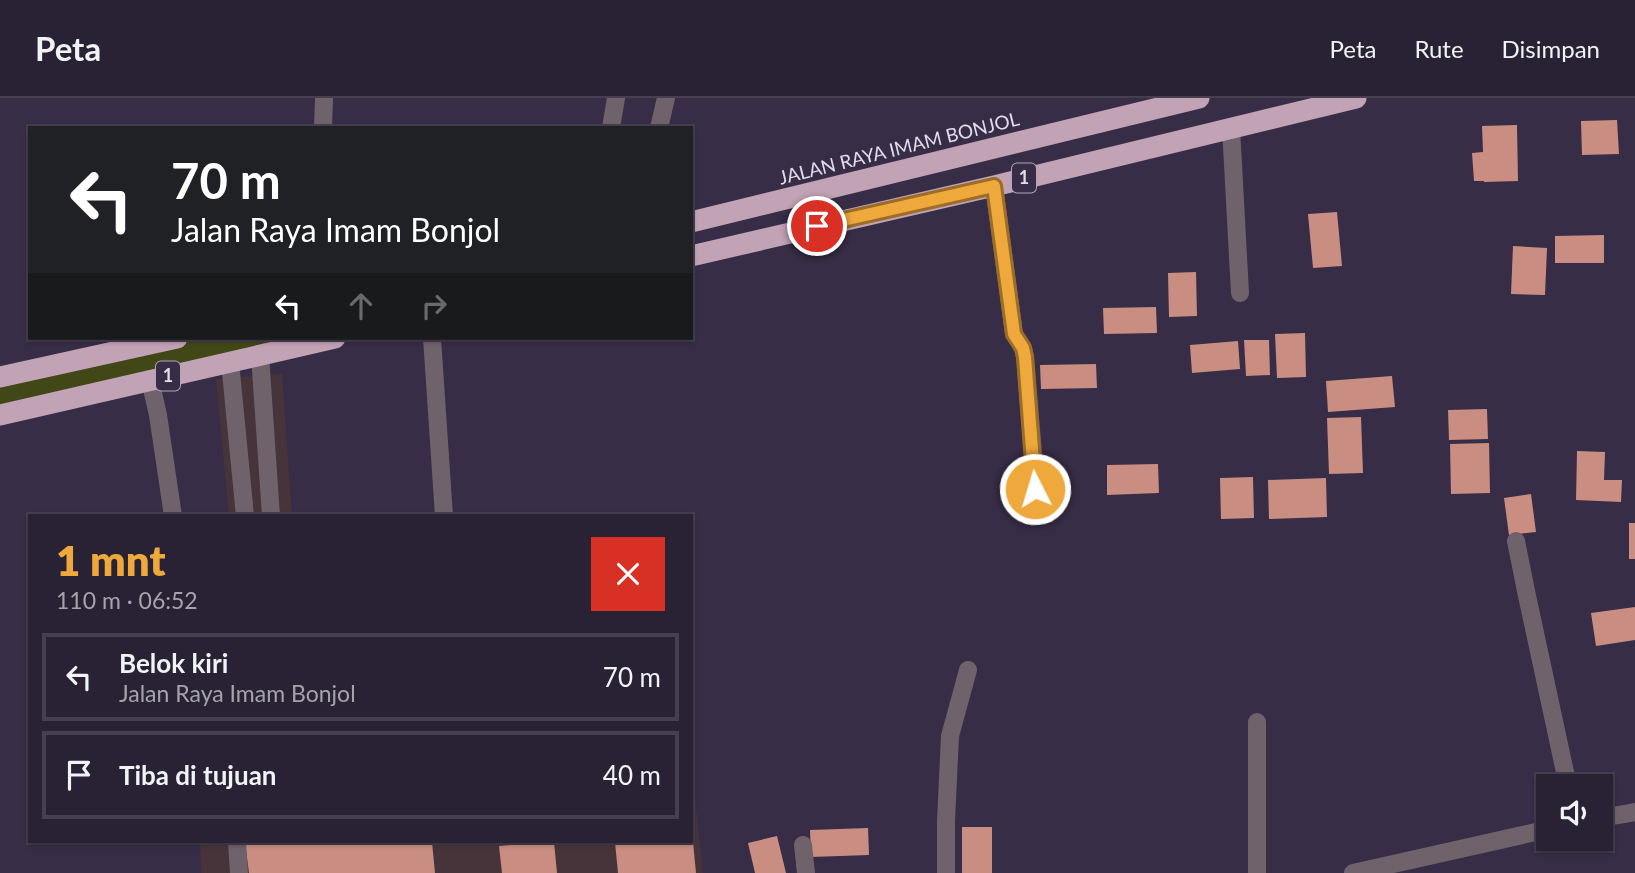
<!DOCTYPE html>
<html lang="id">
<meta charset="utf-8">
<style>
:root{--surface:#292234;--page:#312a3c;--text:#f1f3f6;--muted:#a5a4ac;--line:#453f4f;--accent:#eea83c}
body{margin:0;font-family:Lato,sans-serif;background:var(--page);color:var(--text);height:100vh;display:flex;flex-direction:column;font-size:26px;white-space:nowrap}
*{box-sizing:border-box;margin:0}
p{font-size:23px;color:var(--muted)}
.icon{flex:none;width:38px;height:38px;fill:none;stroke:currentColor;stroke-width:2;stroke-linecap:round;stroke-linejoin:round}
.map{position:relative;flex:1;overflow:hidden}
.details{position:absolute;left:28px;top:416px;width:665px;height:329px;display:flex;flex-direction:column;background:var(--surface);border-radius:0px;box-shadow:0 2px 5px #0004,0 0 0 2px var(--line)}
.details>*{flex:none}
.hud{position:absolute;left:28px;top:28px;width:665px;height:214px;border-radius:0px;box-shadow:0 2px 5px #0004,0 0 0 2px var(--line);background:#202124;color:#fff;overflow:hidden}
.tools{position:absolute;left:1536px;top:676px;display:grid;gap:14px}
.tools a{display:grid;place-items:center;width:77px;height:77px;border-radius:0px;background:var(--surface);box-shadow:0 2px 5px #0004,0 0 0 2px var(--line);font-size:35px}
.pin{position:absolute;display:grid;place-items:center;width:60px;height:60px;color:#fff;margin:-30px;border:4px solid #fff;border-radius:50%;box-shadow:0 2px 7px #0007}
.me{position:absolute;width:77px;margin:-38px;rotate:355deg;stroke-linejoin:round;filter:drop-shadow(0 0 5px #0008)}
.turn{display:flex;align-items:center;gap:24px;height:147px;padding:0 28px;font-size:32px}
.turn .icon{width:91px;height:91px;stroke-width:2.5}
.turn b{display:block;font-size:49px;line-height:60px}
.lanes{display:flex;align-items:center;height:66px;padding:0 28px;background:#0003;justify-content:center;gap:35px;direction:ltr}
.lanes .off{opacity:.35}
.round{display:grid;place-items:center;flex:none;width:74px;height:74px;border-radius:0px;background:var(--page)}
.head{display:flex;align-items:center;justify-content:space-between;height:119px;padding:0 28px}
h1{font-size:42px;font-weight:800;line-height:52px;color:var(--accent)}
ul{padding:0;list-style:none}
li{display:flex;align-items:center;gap:21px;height:88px;margin:0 14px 10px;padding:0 14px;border:4px solid var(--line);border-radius:0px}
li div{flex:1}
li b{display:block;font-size:26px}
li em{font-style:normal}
header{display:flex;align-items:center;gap:42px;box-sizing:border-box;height:98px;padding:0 35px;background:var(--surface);border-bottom:2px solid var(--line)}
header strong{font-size:33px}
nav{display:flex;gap:38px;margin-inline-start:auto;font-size:24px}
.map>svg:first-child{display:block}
.medical{fill:#47343b}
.green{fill:#424717}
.building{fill:#c98e81}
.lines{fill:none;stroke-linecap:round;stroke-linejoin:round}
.minor{stroke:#6f626a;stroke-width:18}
.highway{stroke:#c2a2b5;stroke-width:21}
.route-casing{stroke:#9b6d27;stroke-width:18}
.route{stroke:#eea83c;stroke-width:12}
.labels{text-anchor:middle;stroke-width:7;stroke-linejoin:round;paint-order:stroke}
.shield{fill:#372d46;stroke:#afa8ba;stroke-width:2}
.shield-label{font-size:18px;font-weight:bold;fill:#e2dcec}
.street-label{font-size:19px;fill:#e2dcec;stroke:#372d46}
</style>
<header>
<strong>Peta</strong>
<nav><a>Peta</a><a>Rute</a><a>Disimpan</a></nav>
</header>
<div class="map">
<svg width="1635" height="775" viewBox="0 0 1635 775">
<rect width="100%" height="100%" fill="#372d46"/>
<!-- medical -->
<g class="medical">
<path d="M282,276L292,418H229L216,281Z"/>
<path d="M691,661L703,775H201L200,744H691Z"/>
</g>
<!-- green -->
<path class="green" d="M177,240H335L0,317V279Z"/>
<!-- building -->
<g class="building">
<path d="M1617,22L1619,56L1582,57L1581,23Z"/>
<path d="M1517,27L1518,83L1484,84V83H1474L1472,55L1483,54L1482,28Z"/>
<path d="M1337,114L1342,168L1313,170L1308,116Z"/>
<path d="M1604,137V165H1555V138Z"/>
<path d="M1513,148L1547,150L1545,197L1511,196Z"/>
<path d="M1196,174L1197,218L1169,219L1168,175Z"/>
<path d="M1156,209L1157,235L1104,236L1103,210Z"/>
<path d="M1305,235L1306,279L1277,280L1275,236Z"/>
<path d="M1244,242H1269L1270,277L1246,278Z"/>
<path d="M1238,243L1240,271L1192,275L1190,247Z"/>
<path d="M1096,266L1097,290L1041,291L1040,267Z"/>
<path d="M1392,278L1395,309L1328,314L1326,283Z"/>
<path d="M1487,311L1488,341L1449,342L1448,312Z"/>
<path d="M1361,319L1363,375L1329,376L1327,320Z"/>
<path d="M1489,345L1490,395L1451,396L1450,346Z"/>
<path d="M1577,353L1605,354L1604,382H1622L1621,404L1576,402Z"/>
<path d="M1158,366L1159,395L1107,397V367Z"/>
<path d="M1253,379L1254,420L1221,421L1220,380Z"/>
<path d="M1326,380L1327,419L1269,421L1268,382Z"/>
<path d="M1531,396L1536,434L1509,437L1504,400Z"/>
<rect x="1629" y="425" width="6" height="36"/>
<path d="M1635,509V542L1596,548L1591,515Z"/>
<rect x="962" y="729" width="30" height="46"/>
<path d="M868,730L869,757L811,759L810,732Z"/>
<path d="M777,738L786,775H755L748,745Z"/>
<path d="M245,744H432L435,775H249Z"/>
<path d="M545,744H554L557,775H502L499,748Z"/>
<path d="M615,744H693L696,775H618Z"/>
</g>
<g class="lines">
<!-- minor -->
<g class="minor">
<path d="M323,30L324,0"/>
<path d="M611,30L616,0"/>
<path d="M659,30L666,0"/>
<path d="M1231,30L1240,195"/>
<path d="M994,88L1014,236L1023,250L1025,259L1036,391"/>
<path d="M432,240L444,418"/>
<path d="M260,257L271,418"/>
<path d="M230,264L245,418"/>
<path d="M150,282L158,317L173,418"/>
<path d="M1516,443L1526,493L1568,688"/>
<path d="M1601,720L1635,714"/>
<path d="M237,744L239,775"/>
<path d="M803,747L806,775"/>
<path d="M946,775V723L950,638L968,572"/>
<path d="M1257,775V624"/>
<path d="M1353,775L1549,731"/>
</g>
<!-- highway -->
<g class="highway">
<path d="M691,124L1199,0"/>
<path d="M691,158L994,88L1356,0"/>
<path d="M0,279L177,240"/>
<path d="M0,317L335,240"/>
</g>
</g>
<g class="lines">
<!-- route casing -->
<g class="route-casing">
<path id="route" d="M817,128L994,88L1014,236L1023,250L1025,259L1035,391"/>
</g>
<!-- route -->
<use href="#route" class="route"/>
</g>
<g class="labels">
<!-- shield labels -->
<g class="shield">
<rect x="1012" y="65.5" width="24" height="29" rx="5"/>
<rect x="156" y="263.5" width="24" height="29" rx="5"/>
</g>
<g class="shield-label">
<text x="1024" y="86">1</text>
<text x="168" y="284">1</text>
</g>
<!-- street labels -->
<g class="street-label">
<text transform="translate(899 50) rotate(-14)" y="7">JALAN RAYA IMAM BONJOL</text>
</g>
</g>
</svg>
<div class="tools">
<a><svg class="icon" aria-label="sound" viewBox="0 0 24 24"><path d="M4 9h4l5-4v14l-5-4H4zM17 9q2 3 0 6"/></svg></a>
</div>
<div class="pin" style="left:817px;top:128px;background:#d93025"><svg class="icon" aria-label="arrive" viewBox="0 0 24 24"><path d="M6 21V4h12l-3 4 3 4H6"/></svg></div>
<svg class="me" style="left:1035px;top:391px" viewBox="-20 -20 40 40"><circle r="17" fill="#eea83c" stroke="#fff" stroke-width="3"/><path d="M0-11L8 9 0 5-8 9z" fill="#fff"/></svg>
<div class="hud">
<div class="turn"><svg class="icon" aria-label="left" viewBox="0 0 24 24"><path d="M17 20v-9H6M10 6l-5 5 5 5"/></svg><div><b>70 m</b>Jalan Raya Imam Bonjol</div></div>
<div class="lanes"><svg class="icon" aria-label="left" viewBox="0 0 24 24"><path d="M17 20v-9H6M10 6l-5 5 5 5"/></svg><svg class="icon off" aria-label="ahead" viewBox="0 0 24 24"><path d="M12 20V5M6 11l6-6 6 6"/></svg><svg class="icon off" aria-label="right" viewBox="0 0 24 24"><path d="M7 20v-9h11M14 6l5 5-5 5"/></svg></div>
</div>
<section class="details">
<div class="head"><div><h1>1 mnt</h1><p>110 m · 06:52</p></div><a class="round" style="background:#d93025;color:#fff"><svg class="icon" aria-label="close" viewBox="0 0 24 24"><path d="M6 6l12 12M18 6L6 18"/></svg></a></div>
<ul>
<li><svg class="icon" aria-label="left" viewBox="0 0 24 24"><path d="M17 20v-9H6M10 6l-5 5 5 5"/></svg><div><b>Belok kiri</b><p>Jalan Raya Imam Bonjol</p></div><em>70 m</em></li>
<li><svg class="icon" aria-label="arrive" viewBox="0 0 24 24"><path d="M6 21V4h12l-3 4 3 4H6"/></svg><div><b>Tiba di tujuan</b></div><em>40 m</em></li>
</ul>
</section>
</div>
